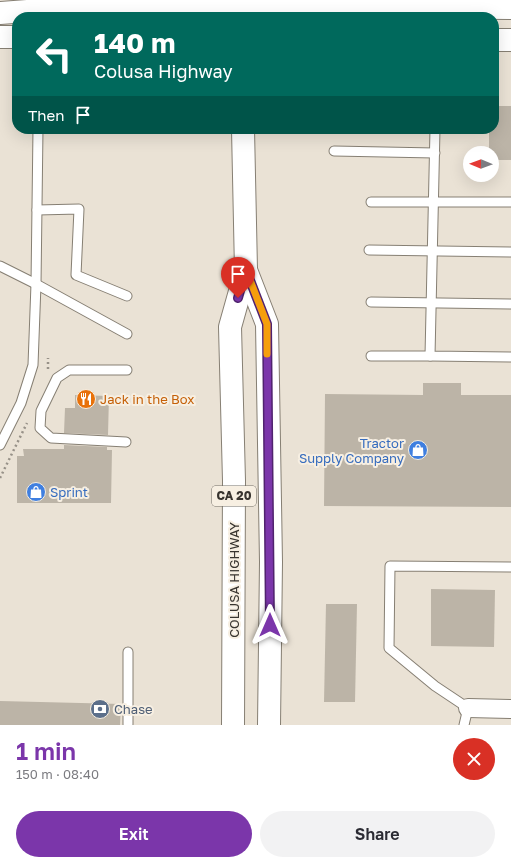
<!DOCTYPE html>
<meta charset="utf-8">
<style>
:root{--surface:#fff;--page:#f2f2f3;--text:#2b2b33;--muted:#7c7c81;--accent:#7b36aa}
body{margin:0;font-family:"Golos Text",sans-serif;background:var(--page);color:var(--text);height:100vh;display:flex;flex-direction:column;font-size:15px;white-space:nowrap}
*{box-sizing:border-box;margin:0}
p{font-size:13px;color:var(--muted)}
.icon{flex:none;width:22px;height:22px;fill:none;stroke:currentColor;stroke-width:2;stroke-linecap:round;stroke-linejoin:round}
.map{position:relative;height:725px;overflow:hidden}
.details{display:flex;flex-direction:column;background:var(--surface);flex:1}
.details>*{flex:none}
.hud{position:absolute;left:12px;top:12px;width:487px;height:122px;border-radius:16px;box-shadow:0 4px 16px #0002;background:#00695c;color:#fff;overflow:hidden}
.needle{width:26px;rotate:271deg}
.tools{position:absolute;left:463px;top:146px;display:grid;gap:8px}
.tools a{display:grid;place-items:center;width:36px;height:36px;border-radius:50%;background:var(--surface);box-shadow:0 4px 16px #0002;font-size:20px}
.pin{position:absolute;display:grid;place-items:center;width:34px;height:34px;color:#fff;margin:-41px -17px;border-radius:50% 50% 50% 0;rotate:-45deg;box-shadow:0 0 4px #0007}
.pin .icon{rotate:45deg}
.me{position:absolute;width:44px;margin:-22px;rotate:0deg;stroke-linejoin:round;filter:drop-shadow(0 0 3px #0008)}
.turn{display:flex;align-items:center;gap:14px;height:84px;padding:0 16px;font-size:18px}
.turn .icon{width:52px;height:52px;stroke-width:2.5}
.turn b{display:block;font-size:28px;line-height:34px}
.then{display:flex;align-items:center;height:38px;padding:0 16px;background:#0003;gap:8px;font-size:15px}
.round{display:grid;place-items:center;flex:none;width:42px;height:42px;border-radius:21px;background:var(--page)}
.overview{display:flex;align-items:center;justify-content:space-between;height:68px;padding:0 16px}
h1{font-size:24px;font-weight:600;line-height:30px;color:var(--accent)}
.action{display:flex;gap:8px;margin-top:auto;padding:8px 16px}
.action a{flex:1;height:46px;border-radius:24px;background:var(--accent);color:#fff;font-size:16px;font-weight:600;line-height:46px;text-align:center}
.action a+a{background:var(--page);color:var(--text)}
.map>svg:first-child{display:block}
.building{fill:#bcb4a7}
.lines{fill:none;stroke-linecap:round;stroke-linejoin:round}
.service-casing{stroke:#867f73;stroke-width:11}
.minor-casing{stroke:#867f73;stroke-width:20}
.tertiary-casing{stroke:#867f73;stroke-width:24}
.trunk-casing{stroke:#867f73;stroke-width:24}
.path{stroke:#979188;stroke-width:2.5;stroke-dasharray:2 3;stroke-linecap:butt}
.service{stroke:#fff;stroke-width:9}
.minor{stroke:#fff;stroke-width:18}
.tertiary{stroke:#fff;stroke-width:22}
.trunk{stroke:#fff;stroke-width:22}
.route-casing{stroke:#50236e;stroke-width:10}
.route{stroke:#7b36aa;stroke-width:7}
.slow{stroke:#f59e0b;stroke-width:7}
.labels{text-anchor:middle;stroke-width:4;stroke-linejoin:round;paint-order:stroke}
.shield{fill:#f7efe2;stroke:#716c65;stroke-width:1}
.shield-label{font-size:12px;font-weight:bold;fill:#38342f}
.food-label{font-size:13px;fill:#c56008;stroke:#f7efe2;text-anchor:start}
.shop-label{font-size:13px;fill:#366cbe;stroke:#f7efe2;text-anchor:end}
.street-label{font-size:13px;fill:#38342f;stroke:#f7efe2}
.service-label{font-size:13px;fill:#4e5e75;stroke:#f7efe2;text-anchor:start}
</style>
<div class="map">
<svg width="511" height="725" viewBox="0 0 511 725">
<rect width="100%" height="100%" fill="#eae2d5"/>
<!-- building -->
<g class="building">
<path d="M494,106H511V160H492V153H489V129H494Z"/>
<path d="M423,383H461V395H511V507L324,506L325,394L423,395Z"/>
<path d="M75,395L109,396L108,435L64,433L65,408H75Z"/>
<path d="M64,445L107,447V450H112L111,503H17V456H24L23,449H64Z"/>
<path d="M431,589L495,590L494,647L431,646Z"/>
<path d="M326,604H357L355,702H324Z"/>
<path d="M0,701L121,704L120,725H0Z"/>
</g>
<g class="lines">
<!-- service casing -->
<g class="service-casing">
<g id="service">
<path d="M435,129L430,356L511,357"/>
<path d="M334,151L435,153"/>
<path d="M371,202H511"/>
<path d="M37,210L79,209L76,275L127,296"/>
<path d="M369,250L511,252"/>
<path d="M0,266L36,284L127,334"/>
<path d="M371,302L510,304"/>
<path d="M371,356H430"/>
<path d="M126,442L51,438L40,428L41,411L57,378L69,370H127"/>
<path d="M0,445L21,403L33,365L36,284L38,129"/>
<path d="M128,724V652"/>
<path d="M464,725L468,708L435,686L389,648L390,566L511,567"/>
</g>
</g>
<!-- minor casing -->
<g class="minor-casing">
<path id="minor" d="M468,708L511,709"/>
</g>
<!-- tertiary casing -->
<g class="tertiary-casing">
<g id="tertiary">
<path d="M0,13L95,6L155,5L511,8"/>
<path d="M0,37H17"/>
<path d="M494,40H511"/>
</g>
</g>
<!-- trunk casing -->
<g class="trunk-casing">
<g id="trunk">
<path d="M240,0V17"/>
<path d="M246,270L267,324L271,562L269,725"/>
<path d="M233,725L234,481L230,327L246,270L243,129"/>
</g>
</g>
<!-- path -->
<g class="path">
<path d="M48,369V358"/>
<path d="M0,478L27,423"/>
</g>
<!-- service -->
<use href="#service" class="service"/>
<!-- minor -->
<use href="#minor" class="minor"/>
<!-- tertiary -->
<use href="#tertiary" class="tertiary"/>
<!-- trunk -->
<use href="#trunk" class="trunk"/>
</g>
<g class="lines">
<!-- route casing -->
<g class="route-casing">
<path id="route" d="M238,298L246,270L267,324L270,625"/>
</g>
<!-- route -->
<use href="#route" class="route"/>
<!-- slow -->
<path class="slow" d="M250,280L267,324V354"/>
</g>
<!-- icons -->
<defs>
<g id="restaurant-disc" transform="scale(1)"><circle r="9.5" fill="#e8710a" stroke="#f7efe2"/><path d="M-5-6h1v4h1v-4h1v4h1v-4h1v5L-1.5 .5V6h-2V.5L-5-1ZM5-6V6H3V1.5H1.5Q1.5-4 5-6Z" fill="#fff"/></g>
<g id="shop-disc" transform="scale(1)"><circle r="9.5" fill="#3f7fe0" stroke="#f7efe2"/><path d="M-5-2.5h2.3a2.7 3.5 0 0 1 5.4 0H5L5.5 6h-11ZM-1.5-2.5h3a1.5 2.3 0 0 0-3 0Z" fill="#fff"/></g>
<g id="bank-disc" transform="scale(1)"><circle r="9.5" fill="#5c6f8a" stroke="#f7efe2"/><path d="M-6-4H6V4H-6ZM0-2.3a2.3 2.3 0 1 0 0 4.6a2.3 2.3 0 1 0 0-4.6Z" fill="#fff"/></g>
</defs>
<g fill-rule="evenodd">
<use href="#restaurant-disc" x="86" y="399"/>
<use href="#shop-disc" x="418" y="450"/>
<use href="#shop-disc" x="36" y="492"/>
<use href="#bank-disc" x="100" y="709"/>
</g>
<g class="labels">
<!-- shield labels -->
<rect class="shield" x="212" y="486" width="44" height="20" rx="3"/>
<g class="shield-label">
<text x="234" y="500">CA 20</text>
</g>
<!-- food labels -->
<g class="food-label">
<text x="100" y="404">Jack in the Box</text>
</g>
<!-- shop labels -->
<g class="shop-label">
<text x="404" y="448">Tractor<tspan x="404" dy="15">Supply Company</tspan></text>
<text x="50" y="497" text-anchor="start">Sprint</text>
</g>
<!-- street labels -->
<g class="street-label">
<text transform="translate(234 580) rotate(-90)" y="5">COLUSA HIGHWAY</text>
</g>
<!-- service labels -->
<g class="service-label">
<text x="114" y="714">Chase</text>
</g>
</g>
</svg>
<div class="tools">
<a><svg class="needle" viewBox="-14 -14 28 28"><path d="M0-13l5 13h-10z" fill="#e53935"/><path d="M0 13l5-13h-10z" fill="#7c7c81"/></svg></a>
</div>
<div class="pin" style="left:238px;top:298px;background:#d93025"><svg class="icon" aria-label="arrive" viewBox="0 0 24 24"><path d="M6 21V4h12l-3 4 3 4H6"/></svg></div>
<svg class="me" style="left:270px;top:625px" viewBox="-20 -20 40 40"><path d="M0-17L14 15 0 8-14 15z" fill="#7b36aa" stroke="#fff" stroke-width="4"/></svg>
<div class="hud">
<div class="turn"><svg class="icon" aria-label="left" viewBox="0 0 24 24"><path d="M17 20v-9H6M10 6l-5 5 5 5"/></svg><div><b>140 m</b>Colusa Highway</div></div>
<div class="then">Then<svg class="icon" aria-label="arrive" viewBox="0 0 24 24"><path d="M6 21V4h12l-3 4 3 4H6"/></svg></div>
</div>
</div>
<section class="details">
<div class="overview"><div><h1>1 min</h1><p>150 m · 08:40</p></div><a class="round" style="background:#d93025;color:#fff"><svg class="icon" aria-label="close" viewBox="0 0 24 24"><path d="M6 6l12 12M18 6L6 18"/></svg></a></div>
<div class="action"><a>Exit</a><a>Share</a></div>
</section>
